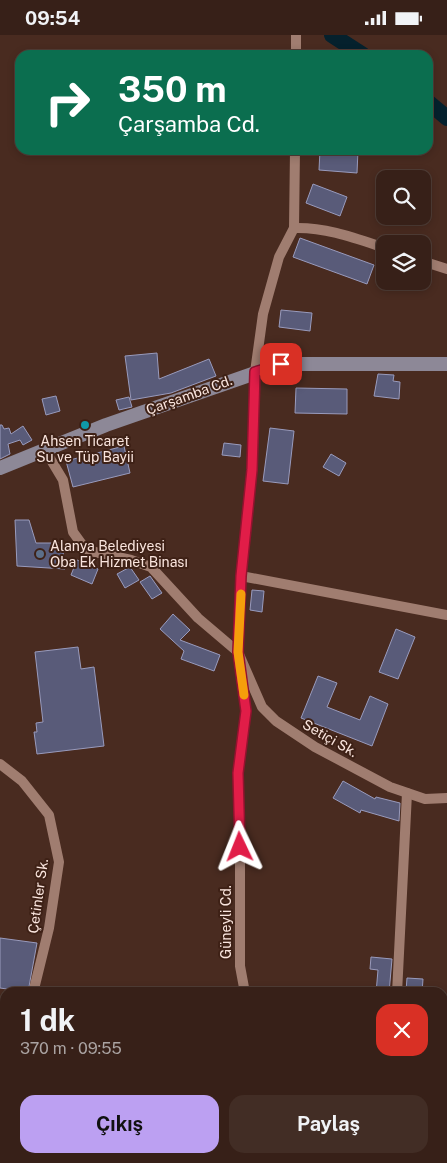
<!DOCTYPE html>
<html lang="tr">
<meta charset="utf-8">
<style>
:root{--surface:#372018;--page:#422d25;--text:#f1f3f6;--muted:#aaa3a2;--line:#513e37;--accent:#bca0f2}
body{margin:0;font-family:"Public Sans",sans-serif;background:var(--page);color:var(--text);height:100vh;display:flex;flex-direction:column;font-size:19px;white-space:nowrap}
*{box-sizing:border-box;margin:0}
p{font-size:16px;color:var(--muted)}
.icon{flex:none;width:28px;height:28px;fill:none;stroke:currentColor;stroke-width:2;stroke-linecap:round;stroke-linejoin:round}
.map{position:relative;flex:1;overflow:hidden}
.panel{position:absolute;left:0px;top:952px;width:448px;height:176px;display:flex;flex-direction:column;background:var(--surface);border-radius:15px 15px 0 0;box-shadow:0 2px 8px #0003,0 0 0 1px var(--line)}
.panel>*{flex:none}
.guide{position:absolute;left:15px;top:15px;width:418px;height:105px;border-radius:15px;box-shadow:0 2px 8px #0003,0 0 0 1px var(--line);background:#0b6e4f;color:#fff;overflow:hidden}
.controls{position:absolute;left:376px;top:135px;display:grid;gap:10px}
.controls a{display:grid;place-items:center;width:55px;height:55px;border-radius:10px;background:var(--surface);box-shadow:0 2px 8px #0003,0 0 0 1px var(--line);font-size:25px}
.pin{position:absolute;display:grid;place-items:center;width:42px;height:42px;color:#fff;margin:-21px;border-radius:10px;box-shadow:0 2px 8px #0006}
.me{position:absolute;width:55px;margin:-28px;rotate:358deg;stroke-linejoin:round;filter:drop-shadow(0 0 4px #0008)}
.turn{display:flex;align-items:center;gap:18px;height:105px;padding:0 20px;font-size:22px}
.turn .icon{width:65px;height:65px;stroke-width:2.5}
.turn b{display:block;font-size:35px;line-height:42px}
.round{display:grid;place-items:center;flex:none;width:52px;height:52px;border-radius:15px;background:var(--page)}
.headline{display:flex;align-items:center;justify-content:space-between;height:85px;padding:0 20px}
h1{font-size:30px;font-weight:700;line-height:38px}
.action{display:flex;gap:10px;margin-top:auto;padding:10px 20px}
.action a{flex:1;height:58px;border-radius:15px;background:var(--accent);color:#111;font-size:20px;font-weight:700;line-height:58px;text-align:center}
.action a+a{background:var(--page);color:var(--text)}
.status{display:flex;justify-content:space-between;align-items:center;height:35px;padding:0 25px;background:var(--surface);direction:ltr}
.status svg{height:14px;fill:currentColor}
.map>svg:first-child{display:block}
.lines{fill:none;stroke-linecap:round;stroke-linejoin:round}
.river{stroke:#05212d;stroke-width:16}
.building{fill:#595b79;stroke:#999bbd}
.street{stroke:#a07d70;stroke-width:10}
.secondary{stroke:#8d8897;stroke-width:14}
.route-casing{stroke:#92132f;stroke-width:12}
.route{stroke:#e11d48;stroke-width:9}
.slow{stroke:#f59e0b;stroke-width:9}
.culture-dot{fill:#0f9aa8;stroke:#3e2116;stroke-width:2}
.service-dot{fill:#5c6f8a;stroke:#3e2116;stroke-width:2}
.labels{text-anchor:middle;stroke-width:4;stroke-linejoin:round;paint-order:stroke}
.street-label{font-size:14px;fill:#fae5de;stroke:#3e2116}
.poi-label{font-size:14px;fill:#fae5de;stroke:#3e2116}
</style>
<div class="status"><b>09:54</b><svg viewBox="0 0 49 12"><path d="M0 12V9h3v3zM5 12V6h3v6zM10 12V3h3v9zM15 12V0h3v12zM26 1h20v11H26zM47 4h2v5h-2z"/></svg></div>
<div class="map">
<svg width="447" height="1128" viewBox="0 0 447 1128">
<rect width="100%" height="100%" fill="#492b20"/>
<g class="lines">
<!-- river -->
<g class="river">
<path d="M332,0L363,20"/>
<path d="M428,67L447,83"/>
</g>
</g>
<!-- building -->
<g class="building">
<path d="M320,115H358L357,138L319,135Z"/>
<path d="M313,149L347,162L340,181L306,168Z"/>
<path d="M300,203L374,230L367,249L293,222Z"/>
<path d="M281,275L312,278L310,296L279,292Z"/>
<path d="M157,318L159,344L209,324L216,341L171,358L131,365L125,321Z"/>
<path d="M378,339L394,340L393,346L400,347L399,364L374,361Z"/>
<path d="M296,353L347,354V379L295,378Z"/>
<path d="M56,361L60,376L46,380L42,364Z"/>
<path d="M129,362L132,372L119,375L116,365Z"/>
<path d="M0,390H2L4,394L9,393L11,399L23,391L32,405L23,410L20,405L8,409L10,419L0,424Z"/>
<path d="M270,393L294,396L288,449L263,446Z"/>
<path d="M224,408L241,410L240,422L222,420Z"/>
<path d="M124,411L130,438L73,452L66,426Z"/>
<path d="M331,419L346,428L339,441L323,432Z"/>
<path d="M15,485H29L36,508H62L65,534L17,531Z"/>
<path d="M77,525L98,534L92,549L71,540Z"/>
<path d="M130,532L139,545L125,553L117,539Z"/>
<path d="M150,541L162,558L152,564L140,547Z"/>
<path d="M252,555L264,556L262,577L250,575Z"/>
<path d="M173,579L190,595L180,605L220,620L214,636L181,624L184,616L160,594Z"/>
<path d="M396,594L415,602L398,644L379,637Z"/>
<path d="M78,612L81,634L94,632L104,711L37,719L34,697H37L36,688L43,687L35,617Z"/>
<path d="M318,641L337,648L327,672L360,685L370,661L388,669L372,711L301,683Z"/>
<path d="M343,746L375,764L376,762L400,768L399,786L361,775L360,778L333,763Z"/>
<path d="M0,903L37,908L28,957L0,953Z"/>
<path d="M371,922L392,924L389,958H376L378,935L370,934Z"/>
<path d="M407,943L423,944L422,958L406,956Z"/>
</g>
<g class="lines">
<!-- street -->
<g class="street">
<path d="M296,20V0"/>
<path d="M294,193L295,115"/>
<path d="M422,226L447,234"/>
<path d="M45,415L63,445L73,497L86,515L131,525L151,532L198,583L238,617L262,672L276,686L315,712L390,752L425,764L447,763"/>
<path d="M241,541L447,580"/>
<path d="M0,729L22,746L49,780L59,827L49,893L35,950V958"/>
<path d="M245,958L240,931V812L238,738L246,676L238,617L241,541L252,435L255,337L263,279L279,222L294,193C326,192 355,203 385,213"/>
<path d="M397,958L407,758"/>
<path d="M277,1124V1128"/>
<path d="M14,1128L15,1124"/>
<path d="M388,1128V1124"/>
</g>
<!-- secondary -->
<path class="secondary" d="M0,433L106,390L281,329H447"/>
</g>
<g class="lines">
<!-- route casing -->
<g class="route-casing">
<path id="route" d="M240,812L238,738L246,676L238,617L241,541L252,435L255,337L281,329"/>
</g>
<!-- route -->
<use href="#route" class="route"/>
<!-- slow -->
<path class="slow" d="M241,559L238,617L244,660"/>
</g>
<!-- markers -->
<circle class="culture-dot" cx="85" cy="390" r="5"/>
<circle class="service-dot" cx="40" cy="519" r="5"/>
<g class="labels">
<!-- street labels -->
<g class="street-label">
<text transform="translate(189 360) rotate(-20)" y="5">Çarşamba Cd.</text>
<text transform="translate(330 703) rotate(30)" y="5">Setiçi Sk.</text>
<text transform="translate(38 861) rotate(-82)" y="5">Çetinler Sk.</text>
<text transform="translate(226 887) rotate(-90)" y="5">Güneyli Cd.</text>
</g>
<!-- poi labels -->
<g class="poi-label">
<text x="85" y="411">Ahsen Ticaret<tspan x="85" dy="16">Su ve Tüp Bayii</tspan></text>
<text x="50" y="516" text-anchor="start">Alanya Belediyesi<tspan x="50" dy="16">Oba Ek Hizmet Binası</tspan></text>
</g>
</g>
</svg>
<div class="controls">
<a><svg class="icon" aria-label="search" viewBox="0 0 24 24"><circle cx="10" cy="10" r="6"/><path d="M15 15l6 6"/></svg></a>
<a><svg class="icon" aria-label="layers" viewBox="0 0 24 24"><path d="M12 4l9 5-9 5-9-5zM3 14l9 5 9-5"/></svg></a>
</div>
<div class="pin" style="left:281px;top:329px;background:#d93025"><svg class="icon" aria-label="arrive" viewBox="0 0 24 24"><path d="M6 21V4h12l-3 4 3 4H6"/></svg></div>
<svg class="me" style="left:240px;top:812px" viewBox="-20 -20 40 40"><path d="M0-17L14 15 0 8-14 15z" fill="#e11d48" stroke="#fff" stroke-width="4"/></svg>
<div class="guide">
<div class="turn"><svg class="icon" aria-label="right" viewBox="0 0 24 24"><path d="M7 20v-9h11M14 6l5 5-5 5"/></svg><div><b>350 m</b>Çarşamba Cd.</div></div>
</div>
<section class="panel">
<div class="headline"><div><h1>1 dk</h1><p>370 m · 09:55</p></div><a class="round" style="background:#d93025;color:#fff"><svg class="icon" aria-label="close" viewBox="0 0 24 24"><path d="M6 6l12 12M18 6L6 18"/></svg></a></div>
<div class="action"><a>Çıkış</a><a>Paylaş</a></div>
</section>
</div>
